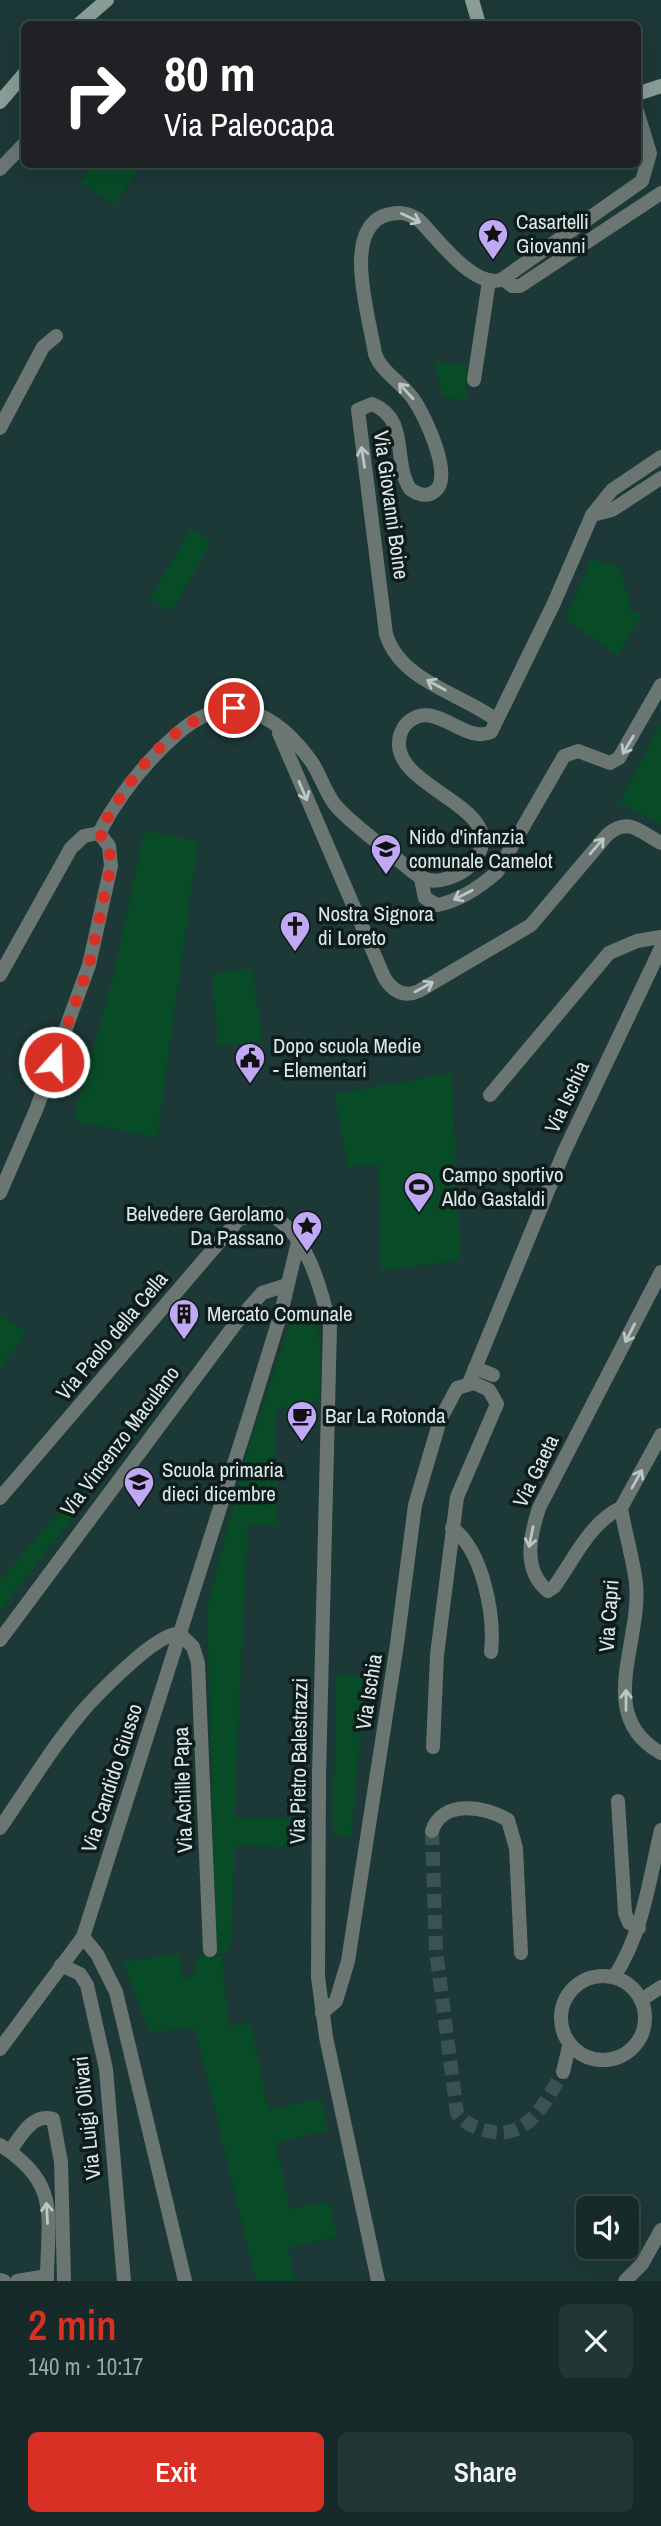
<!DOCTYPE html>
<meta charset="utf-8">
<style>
:root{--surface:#152a29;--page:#223635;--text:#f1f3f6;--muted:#9da7a8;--line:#344646;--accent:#d93025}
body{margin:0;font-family:"Archivo Narrow",sans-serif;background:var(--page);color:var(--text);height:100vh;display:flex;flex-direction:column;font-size:26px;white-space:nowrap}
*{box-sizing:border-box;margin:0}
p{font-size:23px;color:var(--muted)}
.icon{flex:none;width:38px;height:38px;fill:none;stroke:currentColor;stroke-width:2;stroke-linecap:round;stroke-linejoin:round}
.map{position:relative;height:2281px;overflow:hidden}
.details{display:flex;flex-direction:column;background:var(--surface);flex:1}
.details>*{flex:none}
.guide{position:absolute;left:21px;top:21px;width:620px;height:147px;border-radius:10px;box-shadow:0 7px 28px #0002,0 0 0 2px var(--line);background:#202124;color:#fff;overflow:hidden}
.tools{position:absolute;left:576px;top:2196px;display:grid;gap:14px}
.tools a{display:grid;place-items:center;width:63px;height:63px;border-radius:10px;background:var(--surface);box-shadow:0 7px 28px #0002,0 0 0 2px var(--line);font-size:35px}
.pin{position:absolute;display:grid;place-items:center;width:60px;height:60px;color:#fff;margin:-30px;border:4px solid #fff;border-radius:50%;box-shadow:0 2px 7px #0007}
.me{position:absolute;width:77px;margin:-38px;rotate:20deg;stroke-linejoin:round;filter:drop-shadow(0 0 5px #0008)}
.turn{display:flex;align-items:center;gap:24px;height:147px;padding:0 28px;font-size:32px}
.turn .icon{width:91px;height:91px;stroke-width:2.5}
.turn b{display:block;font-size:49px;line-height:60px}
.round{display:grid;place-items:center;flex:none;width:74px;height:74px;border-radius:10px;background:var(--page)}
.headline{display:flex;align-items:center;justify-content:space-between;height:119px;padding:0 28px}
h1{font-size:42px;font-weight:600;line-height:52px;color:var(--accent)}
.cta{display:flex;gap:14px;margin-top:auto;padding:14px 28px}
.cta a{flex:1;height:80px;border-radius:10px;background:var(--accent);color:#fff;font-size:28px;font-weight:600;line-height:80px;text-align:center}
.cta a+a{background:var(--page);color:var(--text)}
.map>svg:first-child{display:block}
.green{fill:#084b27}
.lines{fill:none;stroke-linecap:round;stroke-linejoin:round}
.street-tunnel{stroke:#385352;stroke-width:14;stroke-dasharray:14 7;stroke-linecap:butt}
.street{stroke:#6b7672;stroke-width:14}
.secondary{stroke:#8a9d97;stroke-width:14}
.oneway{stroke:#b9c7c5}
.route{stroke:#d93025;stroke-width:12;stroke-dasharray:0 21.6}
.labels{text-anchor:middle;stroke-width:7;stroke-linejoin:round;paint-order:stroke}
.poi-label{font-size:21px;fill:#daeae9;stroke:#101c1c;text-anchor:start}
.street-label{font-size:21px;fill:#daeae9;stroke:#101c1c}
</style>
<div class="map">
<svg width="661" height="2281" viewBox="0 0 661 2281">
<rect width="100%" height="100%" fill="#1c3837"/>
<!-- green -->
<g class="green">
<path d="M91,165V164L141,165L114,205L80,182Z"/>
<path d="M434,361L467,366L466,400L443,397Z"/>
<path d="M190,529L212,541L172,612L150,599Z"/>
<path d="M591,559L620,567L632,610L642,615L618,656L565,619Z"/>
<path d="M661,722V825L619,802Z"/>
<path d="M144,831L198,841L157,1138L73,1121L114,973Z"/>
<path d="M252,968L263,1041L218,1046L212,974Z"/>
<path d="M452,1073L460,1260L381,1271L378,1164L348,1167L334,1094Z"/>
<path d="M299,1312C329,1313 319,1379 320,1401L275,1410L277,1525L248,1526L234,1818H298V1847L235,1846L231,1943L225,1953H216L207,1609L245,1459L293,1314Z"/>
<path d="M0,1315L27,1332L0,1370Z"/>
<path d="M134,1424L142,1430L0,1611V1580Z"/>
<path d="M336,1674L366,1677L351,1838L333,1833Z"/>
<path d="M180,1954L183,1981L193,1975L200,1954L210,1958L222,1956L228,2025L251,2024L268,2110L322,2098L328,2130L276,2143L290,2209L330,2202L337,2237L288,2248L295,2281H256L195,2028L149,2032L123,1962Z"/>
</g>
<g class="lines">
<!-- street-tunnel -->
<path class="street-tunnel" d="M432,1831L436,1951L457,2113C464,2123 473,2127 484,2130C528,2143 544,2103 563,2072"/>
<!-- street -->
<g class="street">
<path d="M0,169L24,144"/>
<path d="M503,279L512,286H520L661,193"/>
<path d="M474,380L489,281"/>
<path d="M0,428L43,347L56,336"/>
<path d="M592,515L612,510L661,478"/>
<path d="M495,719C460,693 400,681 386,634L358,410L372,404C410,419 392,461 410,489C417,494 427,498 435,491C454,477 425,416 414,400C403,383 382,373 375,354C370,319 342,234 383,216C396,211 408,212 419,220C437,238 473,288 501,280L642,181L650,153L637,111"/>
<path d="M279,733L384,977C392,991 404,998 419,991L531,925L607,835C628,816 640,832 661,843"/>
<path d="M99,833C119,795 145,762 177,734C229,688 277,712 313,764C321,777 326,794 336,806C353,825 377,841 396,858C410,869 422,884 441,880C455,877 469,870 476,858C510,807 396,790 399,742C399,736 402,728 407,723C434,697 464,745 491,732L554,603L592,515L612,490L661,457"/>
<path d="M421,879L425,898L437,905C459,901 480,887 497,872L564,756L578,751L610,763L619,758L661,685"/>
<path d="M0,975L71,848L84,836L99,833"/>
<path d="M490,1095L609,953L637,941L661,937"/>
<path d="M0,1193L36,1110L89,965L111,866L109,846L99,833"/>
<path d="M475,1368L493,1375"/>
<path d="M469,1383L564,1152L661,948"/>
<path d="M661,1435L621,1508C625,1533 633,1558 636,1583C642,1643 594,1716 661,1753"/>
<path d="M0,1498L239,1219L264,1213C305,1225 321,1288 330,1326L319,1775L318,1977L326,2037L378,2281"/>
<path d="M621,1508C590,1522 573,1561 554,1587L548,1591C522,1570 530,1536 539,1508L661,1272"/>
<path d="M452,1528C483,1550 495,1616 491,1652"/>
<path d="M180,1634L193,1647L198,1663L210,1950"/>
<path d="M0,1640L239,1319L262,1293L287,1285"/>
<path d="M618,1801L625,1913L629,1923L639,1928"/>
<path d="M0,1828C28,1788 55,1742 88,1705C103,1689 160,1630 180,1634"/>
<path d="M432,1831C442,1799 485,1806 508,1820L516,1848L521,1953"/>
<path d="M83,1937L97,1954L116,1992L185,2281"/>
<path d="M61,1965L80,1974L87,1985L106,2069L124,2281"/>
<circle cx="603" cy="2018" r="42"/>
<path d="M614,1977C643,1933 649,1881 661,1830"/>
<path d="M641,2000L661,1987"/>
<path d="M322,2013L336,2001L348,1961L397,1644L415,1505L440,1420L457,1388L474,1383L489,1390L497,1404L457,1497L437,1655L433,1747"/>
<path d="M0,2049L83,1937L248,1420L281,1313L298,1242"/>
<path d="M563,2072L569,2046"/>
<path d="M0,2145C62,2184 47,2217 47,2281"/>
<path d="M10,2151C21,2136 32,2113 53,2119L61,2162L64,2281"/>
<path d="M0,2280L4,2281"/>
<path d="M17,2281L47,2276"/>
<path d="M625,2281L642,2264L661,2230"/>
</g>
<!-- secondary -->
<g class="secondary">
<path d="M472,0L479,24"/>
<path d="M79,24L107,0"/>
<path d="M637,94L661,86"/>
<path d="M0,102L24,74"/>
</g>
</g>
<!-- one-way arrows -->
<defs><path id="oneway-shaft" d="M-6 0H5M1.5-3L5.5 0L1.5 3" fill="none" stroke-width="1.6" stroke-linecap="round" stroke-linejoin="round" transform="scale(1.75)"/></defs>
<g class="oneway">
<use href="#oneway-shaft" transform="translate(411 218) rotate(25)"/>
<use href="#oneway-shaft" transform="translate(406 391) rotate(-133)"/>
<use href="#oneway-shaft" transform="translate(363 457) rotate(-99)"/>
<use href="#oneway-shaft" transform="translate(436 685) rotate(-151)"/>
<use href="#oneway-shaft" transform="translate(628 745) rotate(121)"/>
<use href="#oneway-shaft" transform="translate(303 791) rotate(67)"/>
<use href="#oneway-shaft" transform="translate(597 846) rotate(-49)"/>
<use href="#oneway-shaft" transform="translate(463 895) rotate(153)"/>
<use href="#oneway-shaft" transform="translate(424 987) rotate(-29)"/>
<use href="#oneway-shaft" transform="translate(630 1333) rotate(117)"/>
<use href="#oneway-shaft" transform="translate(637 1479) rotate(-61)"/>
<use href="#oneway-shaft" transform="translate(531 1537) rotate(101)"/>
<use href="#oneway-shaft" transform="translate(626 1700) rotate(-90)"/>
<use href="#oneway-shaft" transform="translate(47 2213) rotate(-93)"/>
</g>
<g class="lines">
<!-- route -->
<path class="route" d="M54,1062L89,965L111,866L109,846L99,833C126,783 172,714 234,708"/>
</g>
<!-- icons -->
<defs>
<g id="sight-pin" transform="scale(1.575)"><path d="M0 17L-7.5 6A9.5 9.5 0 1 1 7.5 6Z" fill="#c0a8f4" stroke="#101c1c"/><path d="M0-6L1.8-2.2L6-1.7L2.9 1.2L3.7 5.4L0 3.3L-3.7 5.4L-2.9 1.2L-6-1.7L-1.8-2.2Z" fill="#111"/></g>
<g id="school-pin" transform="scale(1.575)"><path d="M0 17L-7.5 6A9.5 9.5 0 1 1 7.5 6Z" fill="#c0a8f4" stroke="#101c1c"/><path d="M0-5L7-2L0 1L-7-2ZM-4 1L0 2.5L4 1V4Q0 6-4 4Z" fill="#111"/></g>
<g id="church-pin" transform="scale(1.575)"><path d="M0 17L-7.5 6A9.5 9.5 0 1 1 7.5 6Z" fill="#c0a8f4" stroke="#101c1c"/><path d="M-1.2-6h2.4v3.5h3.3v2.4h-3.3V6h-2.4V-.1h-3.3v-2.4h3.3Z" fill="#111"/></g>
<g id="civic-pin" transform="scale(1.575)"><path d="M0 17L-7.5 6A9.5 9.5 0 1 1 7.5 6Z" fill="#c0a8f4" stroke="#101c1c"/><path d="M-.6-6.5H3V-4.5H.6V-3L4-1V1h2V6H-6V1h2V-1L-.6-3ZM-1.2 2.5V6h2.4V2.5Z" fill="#111"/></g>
<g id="stadium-pin" transform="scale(1.575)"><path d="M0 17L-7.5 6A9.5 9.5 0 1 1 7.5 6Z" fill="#c0a8f4" stroke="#101c1c"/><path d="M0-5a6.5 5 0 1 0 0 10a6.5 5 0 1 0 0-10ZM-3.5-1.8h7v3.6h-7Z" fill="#111"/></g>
<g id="building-pin" transform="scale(1.575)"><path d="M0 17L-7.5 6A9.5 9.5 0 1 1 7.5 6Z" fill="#c0a8f4" stroke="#101c1c"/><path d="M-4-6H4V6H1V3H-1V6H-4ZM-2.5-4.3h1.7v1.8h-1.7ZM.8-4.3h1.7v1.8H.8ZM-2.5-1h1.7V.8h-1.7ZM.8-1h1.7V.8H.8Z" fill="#111"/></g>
<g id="cafe-pin" transform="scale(1.575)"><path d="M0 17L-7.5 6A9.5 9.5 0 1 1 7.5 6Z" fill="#c0a8f4" stroke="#101c1c"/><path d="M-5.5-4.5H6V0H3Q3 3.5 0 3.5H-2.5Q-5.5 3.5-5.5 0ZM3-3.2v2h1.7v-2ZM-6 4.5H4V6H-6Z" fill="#111"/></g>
</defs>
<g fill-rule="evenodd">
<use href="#sight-pin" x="493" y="234"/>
<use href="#school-pin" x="386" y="849"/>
<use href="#church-pin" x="295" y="926"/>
<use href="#civic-pin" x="250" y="1058"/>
<use href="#stadium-pin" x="419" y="1187"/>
<use href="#sight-pin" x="307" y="1226"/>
<use href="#building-pin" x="184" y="1314"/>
<use href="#cafe-pin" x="302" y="1416"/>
<use href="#school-pin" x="139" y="1482"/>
</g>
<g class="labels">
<!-- poi labels -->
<g class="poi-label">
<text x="516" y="229">Casartelli<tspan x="516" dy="24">Giovanni</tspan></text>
<text x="409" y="844">Nido d'infanzia<tspan x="409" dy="24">comunale Camelot</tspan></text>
<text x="318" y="921">Nostra Signora<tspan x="318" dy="24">di Loreto</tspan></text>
<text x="273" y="1053">Dopo scuola Medie<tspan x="273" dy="24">- Elementari</tspan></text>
<text x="442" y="1182">Campo sportivo<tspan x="442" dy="24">Aldo Gastaldi</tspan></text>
<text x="284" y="1221" text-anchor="end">Belvedere Gerolamo<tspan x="284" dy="24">Da Passano</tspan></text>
<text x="207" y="1321">Mercato Comunale</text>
<text x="325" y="1423">Bar La Rotonda</text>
<text x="162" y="1477">Scuola primaria<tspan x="162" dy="24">dieci dicembre</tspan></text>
</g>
<!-- street labels -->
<g class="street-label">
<text transform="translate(391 505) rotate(82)" y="7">Via Giovanni Boine</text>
<text transform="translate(567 1097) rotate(-65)" y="7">Via Ischia</text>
<text transform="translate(112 1336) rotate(-50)" y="7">Via Paolo della Cella</text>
<text transform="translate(120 1441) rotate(-53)" y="7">Via Vincenzo Maculano</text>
<text transform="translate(536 1471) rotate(-64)" y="7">Via Gaeta</text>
<text transform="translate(609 1616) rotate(-86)" y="7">Via Capri</text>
<text transform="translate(369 1692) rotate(-81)" y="7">Via Ischia</text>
<text transform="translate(299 1761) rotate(-89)" y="7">Via Pietro Balestrazzi</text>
<text transform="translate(112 1778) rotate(-72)" y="7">Via Candido Giusso</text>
<text transform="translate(183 1790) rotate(-92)" y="7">Via Achille Papa</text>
<text transform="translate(87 2118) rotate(-96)" y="7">Via Luigi Olivari</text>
</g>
</g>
</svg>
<div class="tools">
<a><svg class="icon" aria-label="sound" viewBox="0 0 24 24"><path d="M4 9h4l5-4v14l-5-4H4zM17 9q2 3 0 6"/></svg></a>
</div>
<div class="pin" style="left:234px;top:708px;background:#d93025"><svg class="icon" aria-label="arrive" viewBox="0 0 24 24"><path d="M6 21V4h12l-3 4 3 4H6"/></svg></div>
<svg class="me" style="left:54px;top:1062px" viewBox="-20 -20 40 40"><circle r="17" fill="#d93025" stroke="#fff" stroke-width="3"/><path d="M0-11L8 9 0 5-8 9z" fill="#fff"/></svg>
<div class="guide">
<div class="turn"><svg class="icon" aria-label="right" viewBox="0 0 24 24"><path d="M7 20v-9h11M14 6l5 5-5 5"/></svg><div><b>80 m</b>Via Paleocapa</div></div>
</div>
</div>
<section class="details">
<div class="headline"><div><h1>2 min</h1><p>140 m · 10:17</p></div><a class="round"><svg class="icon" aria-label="close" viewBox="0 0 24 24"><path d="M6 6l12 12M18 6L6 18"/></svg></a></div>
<div class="cta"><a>Exit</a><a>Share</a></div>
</section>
